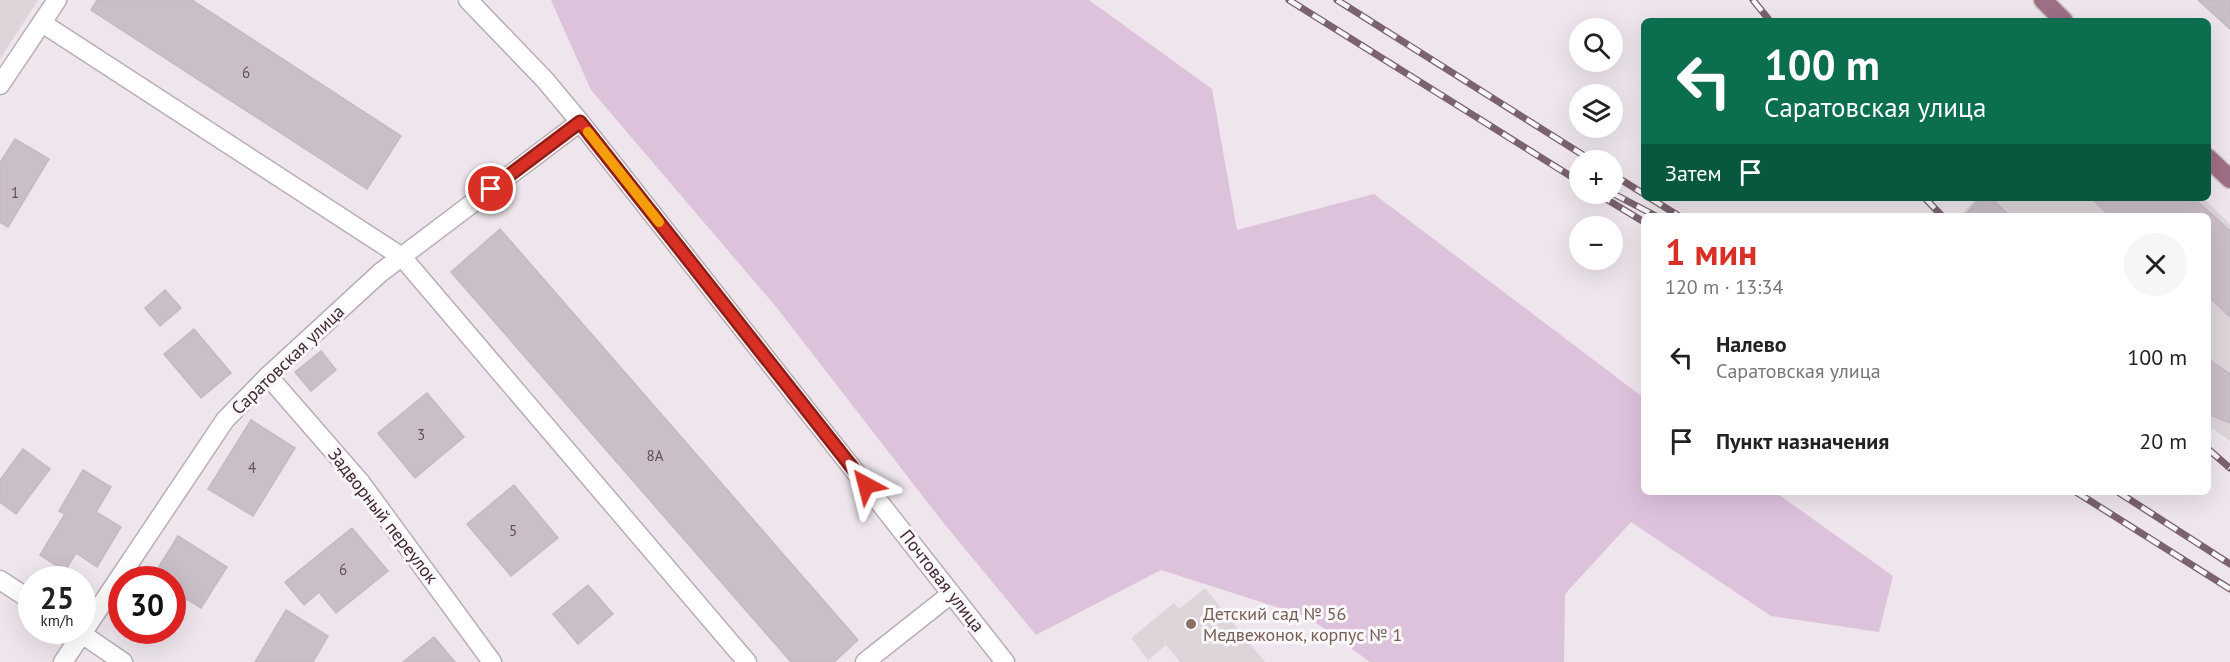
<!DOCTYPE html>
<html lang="ru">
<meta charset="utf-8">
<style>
:root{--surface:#fff;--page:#f6f6f6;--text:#222;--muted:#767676;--accent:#d93025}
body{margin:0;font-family:"PT Sans",sans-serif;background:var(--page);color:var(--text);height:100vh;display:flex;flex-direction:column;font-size:22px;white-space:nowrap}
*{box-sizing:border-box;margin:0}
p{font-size:20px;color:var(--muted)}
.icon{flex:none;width:33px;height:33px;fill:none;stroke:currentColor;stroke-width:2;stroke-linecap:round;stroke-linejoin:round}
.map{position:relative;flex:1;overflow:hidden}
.panel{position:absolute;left:1641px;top:213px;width:570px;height:282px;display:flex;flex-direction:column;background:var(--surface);border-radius:9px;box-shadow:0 6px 24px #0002}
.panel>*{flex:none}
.hud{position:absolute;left:1641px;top:18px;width:570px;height:183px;border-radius:9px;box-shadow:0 6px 24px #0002;background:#0b6e4f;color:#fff;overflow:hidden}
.tools{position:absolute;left:1569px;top:18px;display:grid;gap:12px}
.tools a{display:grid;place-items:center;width:54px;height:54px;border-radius:50%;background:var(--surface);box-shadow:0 6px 24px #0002;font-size:30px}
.speed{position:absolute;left:18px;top:566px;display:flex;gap:12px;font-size:30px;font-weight:700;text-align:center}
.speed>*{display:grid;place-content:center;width:78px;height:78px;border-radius:50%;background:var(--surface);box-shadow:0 6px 24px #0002;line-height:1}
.speed small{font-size:15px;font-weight:400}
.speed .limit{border:9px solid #d22;background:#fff;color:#111}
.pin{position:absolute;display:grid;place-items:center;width:51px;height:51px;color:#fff;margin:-26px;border:3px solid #fff;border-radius:50%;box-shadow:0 2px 6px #0007}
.me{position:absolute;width:66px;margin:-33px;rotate:322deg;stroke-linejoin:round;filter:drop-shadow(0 0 4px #0008)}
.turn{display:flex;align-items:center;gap:21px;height:126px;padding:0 24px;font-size:27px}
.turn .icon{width:78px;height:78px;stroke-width:2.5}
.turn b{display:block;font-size:42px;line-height:51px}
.then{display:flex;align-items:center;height:57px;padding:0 24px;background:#0003;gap:12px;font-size:22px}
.round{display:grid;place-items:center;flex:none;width:63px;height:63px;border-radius:32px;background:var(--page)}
.summary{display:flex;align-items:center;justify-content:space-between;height:102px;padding:0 24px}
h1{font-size:36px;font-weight:600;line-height:45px;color:var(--accent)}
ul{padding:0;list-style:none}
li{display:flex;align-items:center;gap:18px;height:84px;padding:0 24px}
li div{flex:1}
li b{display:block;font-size:22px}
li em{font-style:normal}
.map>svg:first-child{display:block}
.built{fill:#ded5db}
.green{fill:#ddc2dc}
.building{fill:#cbbfc7;stroke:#c7b9c2;stroke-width:1.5}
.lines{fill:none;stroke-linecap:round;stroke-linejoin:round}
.minor-casing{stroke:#baadb4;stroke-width:21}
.major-casing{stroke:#c9c3c6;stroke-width:21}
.minor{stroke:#fff;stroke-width:18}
.major{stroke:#9f6f87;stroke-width:18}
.rail-casing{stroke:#7a626e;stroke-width:7}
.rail{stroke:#faf7fa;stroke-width:4.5;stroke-dasharray:14;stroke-linecap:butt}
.route-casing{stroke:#8d1f18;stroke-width:15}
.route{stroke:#d93025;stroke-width:10}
.slow{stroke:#f59e0b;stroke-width:10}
.education-dot{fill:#8d6e63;stroke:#faf7fa;stroke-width:2}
.labels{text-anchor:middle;stroke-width:6;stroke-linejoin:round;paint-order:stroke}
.number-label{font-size:15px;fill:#624d58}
.street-label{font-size:18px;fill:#3f2733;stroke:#faf7fa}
.education-label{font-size:18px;fill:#785e54;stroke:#faf7fa;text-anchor:start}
</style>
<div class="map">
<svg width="2230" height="662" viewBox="0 0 2230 662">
<rect width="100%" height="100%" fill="#eee6ec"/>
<!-- built -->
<g class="built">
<path d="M0,0H38L0,59Z"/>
<path d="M1977,198H2203L2230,224V441L2208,425V216H1960Z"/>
<path d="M1205,588L1265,662H1180L1166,645L1148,660L1131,638L1174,603L1179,609Z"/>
</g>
<!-- green -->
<path class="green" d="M551,0H1089L1212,89L1237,230L1374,194L1644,398V492H1775L1893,576L1879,632L1771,616L1631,522L1565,594L1564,662H1370L1308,617L1161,570L1036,635L942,521L777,308L591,90Z"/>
<!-- building -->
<g class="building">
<path d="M97,0H192L401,136L367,189L91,10Z"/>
<path d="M2198,0H2230V29Z"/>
<path d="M15,139L49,159L8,227L0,222V163Z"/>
<path d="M1980,198H1991L2010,216H1964Z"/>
<path d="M2091,198H2194L2207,210L2201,216H2110Z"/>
<path d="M2207,210L2230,231V317L2208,296V216H2201Z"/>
<path d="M500,229L858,640L834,662H791L451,272Z"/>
<path d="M165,290L181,308L160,326L145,308Z"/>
<path d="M194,329L231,373L201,398L164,354Z"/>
<path d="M321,351L336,370L311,391L295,372Z"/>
<path d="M2208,359L2230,374V423L2208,414Z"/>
<path d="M427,393L464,437L415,478L378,433Z"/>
<path d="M251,420L295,448L253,516L208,489Z"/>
<path d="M23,449L50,469L16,514L0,502V480Z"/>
<path d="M83,470L111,487L96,512L121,527L97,567L76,553L65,571L40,555L65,514L59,511Z"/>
<path d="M514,485L558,538L511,576L467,524Z"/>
<path d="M352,528L388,571L336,613L319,592L304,605L285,582Z"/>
<path d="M178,536L227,567L201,608L187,599L174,619L172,579H151Z"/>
<path d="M588,585L613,614L578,644L553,614Z"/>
<path d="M286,610L328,636L313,662H255Z"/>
<path d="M434,637L455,662H403Z"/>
</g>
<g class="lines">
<!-- minor casing -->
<g class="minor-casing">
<g id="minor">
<path d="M468,0L545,80L580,122L1005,662"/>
<path d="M42,23L402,257L747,662"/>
<path d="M0,85L57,0"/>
<path d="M268,376L361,483L492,662"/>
<path d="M0,580L32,601"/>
<path d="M76,630L123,662"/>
<path d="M63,662L225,420L268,376L380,273L580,122"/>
<path d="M865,662L951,594"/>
</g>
</g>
<!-- major casing -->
<g class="major-casing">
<g id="major">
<path d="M2043,0L2064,21"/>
<path d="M2208,158L2230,179"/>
</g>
</g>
<!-- minor -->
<use href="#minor" class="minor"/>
<!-- major -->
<use href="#major" class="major"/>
<!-- rail casing -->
<g class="rail-casing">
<g id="rail">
<path d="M1289,0L1580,182"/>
<path d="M1337,0L1591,160"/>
<path d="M1753,0L1770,21"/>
<path d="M1612,174L1644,194"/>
<path d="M1612,193L1656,216"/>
<path d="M1598,194L1644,222"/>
<path d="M1650,198L1679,216"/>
<path d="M1925,198L1942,216"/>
<path d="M2208,449L2230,468"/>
<path d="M2076,492L2230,589"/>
<path d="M2118,492L2230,564"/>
</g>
</g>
<!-- rail -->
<use href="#rail" class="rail"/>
</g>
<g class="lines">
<!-- route casing -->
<g class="route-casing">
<path id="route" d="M491,189L580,122L866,485"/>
</g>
<!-- route -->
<use href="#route" class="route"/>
<!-- slow -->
<path class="slow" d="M588,132L659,222"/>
</g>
<!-- markers -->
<circle class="education-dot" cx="1191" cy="624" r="6"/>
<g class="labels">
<!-- number labels -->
<g class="number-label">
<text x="246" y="78">6</text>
<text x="15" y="198">1</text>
<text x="421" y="440">3</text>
<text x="655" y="461">8А</text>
<text x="252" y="473">4</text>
<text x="513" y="536">5</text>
<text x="343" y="575">6</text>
</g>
<!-- street labels -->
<g class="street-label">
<text transform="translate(288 360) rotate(-44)" y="6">Саратовская улица</text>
<text transform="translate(383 516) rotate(52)" y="6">Задворный переулок</text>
<text transform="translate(942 581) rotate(52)" y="6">Почтовая улица</text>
</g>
<!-- education labels -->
<g class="education-label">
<text x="1203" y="620">Детский сад № 56<tspan x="1203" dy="21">Медвежонок, корпус № 1</tspan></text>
</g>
</g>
</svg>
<div class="tools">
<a><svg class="icon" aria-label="search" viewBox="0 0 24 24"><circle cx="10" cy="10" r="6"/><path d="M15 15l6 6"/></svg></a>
<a><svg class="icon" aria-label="layers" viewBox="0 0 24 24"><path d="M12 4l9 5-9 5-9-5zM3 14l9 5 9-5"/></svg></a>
<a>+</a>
<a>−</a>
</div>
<div class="speed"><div>25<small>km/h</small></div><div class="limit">30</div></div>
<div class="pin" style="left:491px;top:189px;background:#d93025"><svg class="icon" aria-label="arrive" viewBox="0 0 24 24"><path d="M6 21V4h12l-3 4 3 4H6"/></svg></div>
<svg class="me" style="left:866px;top:485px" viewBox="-20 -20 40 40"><path d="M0-17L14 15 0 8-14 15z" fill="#d93025" stroke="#fff" stroke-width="4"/></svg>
<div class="hud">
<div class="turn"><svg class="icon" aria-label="left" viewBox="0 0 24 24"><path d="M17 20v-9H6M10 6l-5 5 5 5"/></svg><div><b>100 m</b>Саратовская улица</div></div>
<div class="then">Затем<svg class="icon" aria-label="arrive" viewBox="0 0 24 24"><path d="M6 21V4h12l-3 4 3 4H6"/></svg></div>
</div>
<section class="panel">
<div class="summary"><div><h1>1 мин</h1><p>120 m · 13:34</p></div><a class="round"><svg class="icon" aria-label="close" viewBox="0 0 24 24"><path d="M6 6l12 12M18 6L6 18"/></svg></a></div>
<ul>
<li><svg class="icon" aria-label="left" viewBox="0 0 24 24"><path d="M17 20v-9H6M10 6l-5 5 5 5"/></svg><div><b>Налево</b><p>Саратовская улица</p></div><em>100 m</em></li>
<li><svg class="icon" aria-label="arrive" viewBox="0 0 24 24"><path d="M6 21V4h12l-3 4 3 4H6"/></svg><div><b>Пункт назначения</b></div><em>20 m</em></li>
</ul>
</section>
</div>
